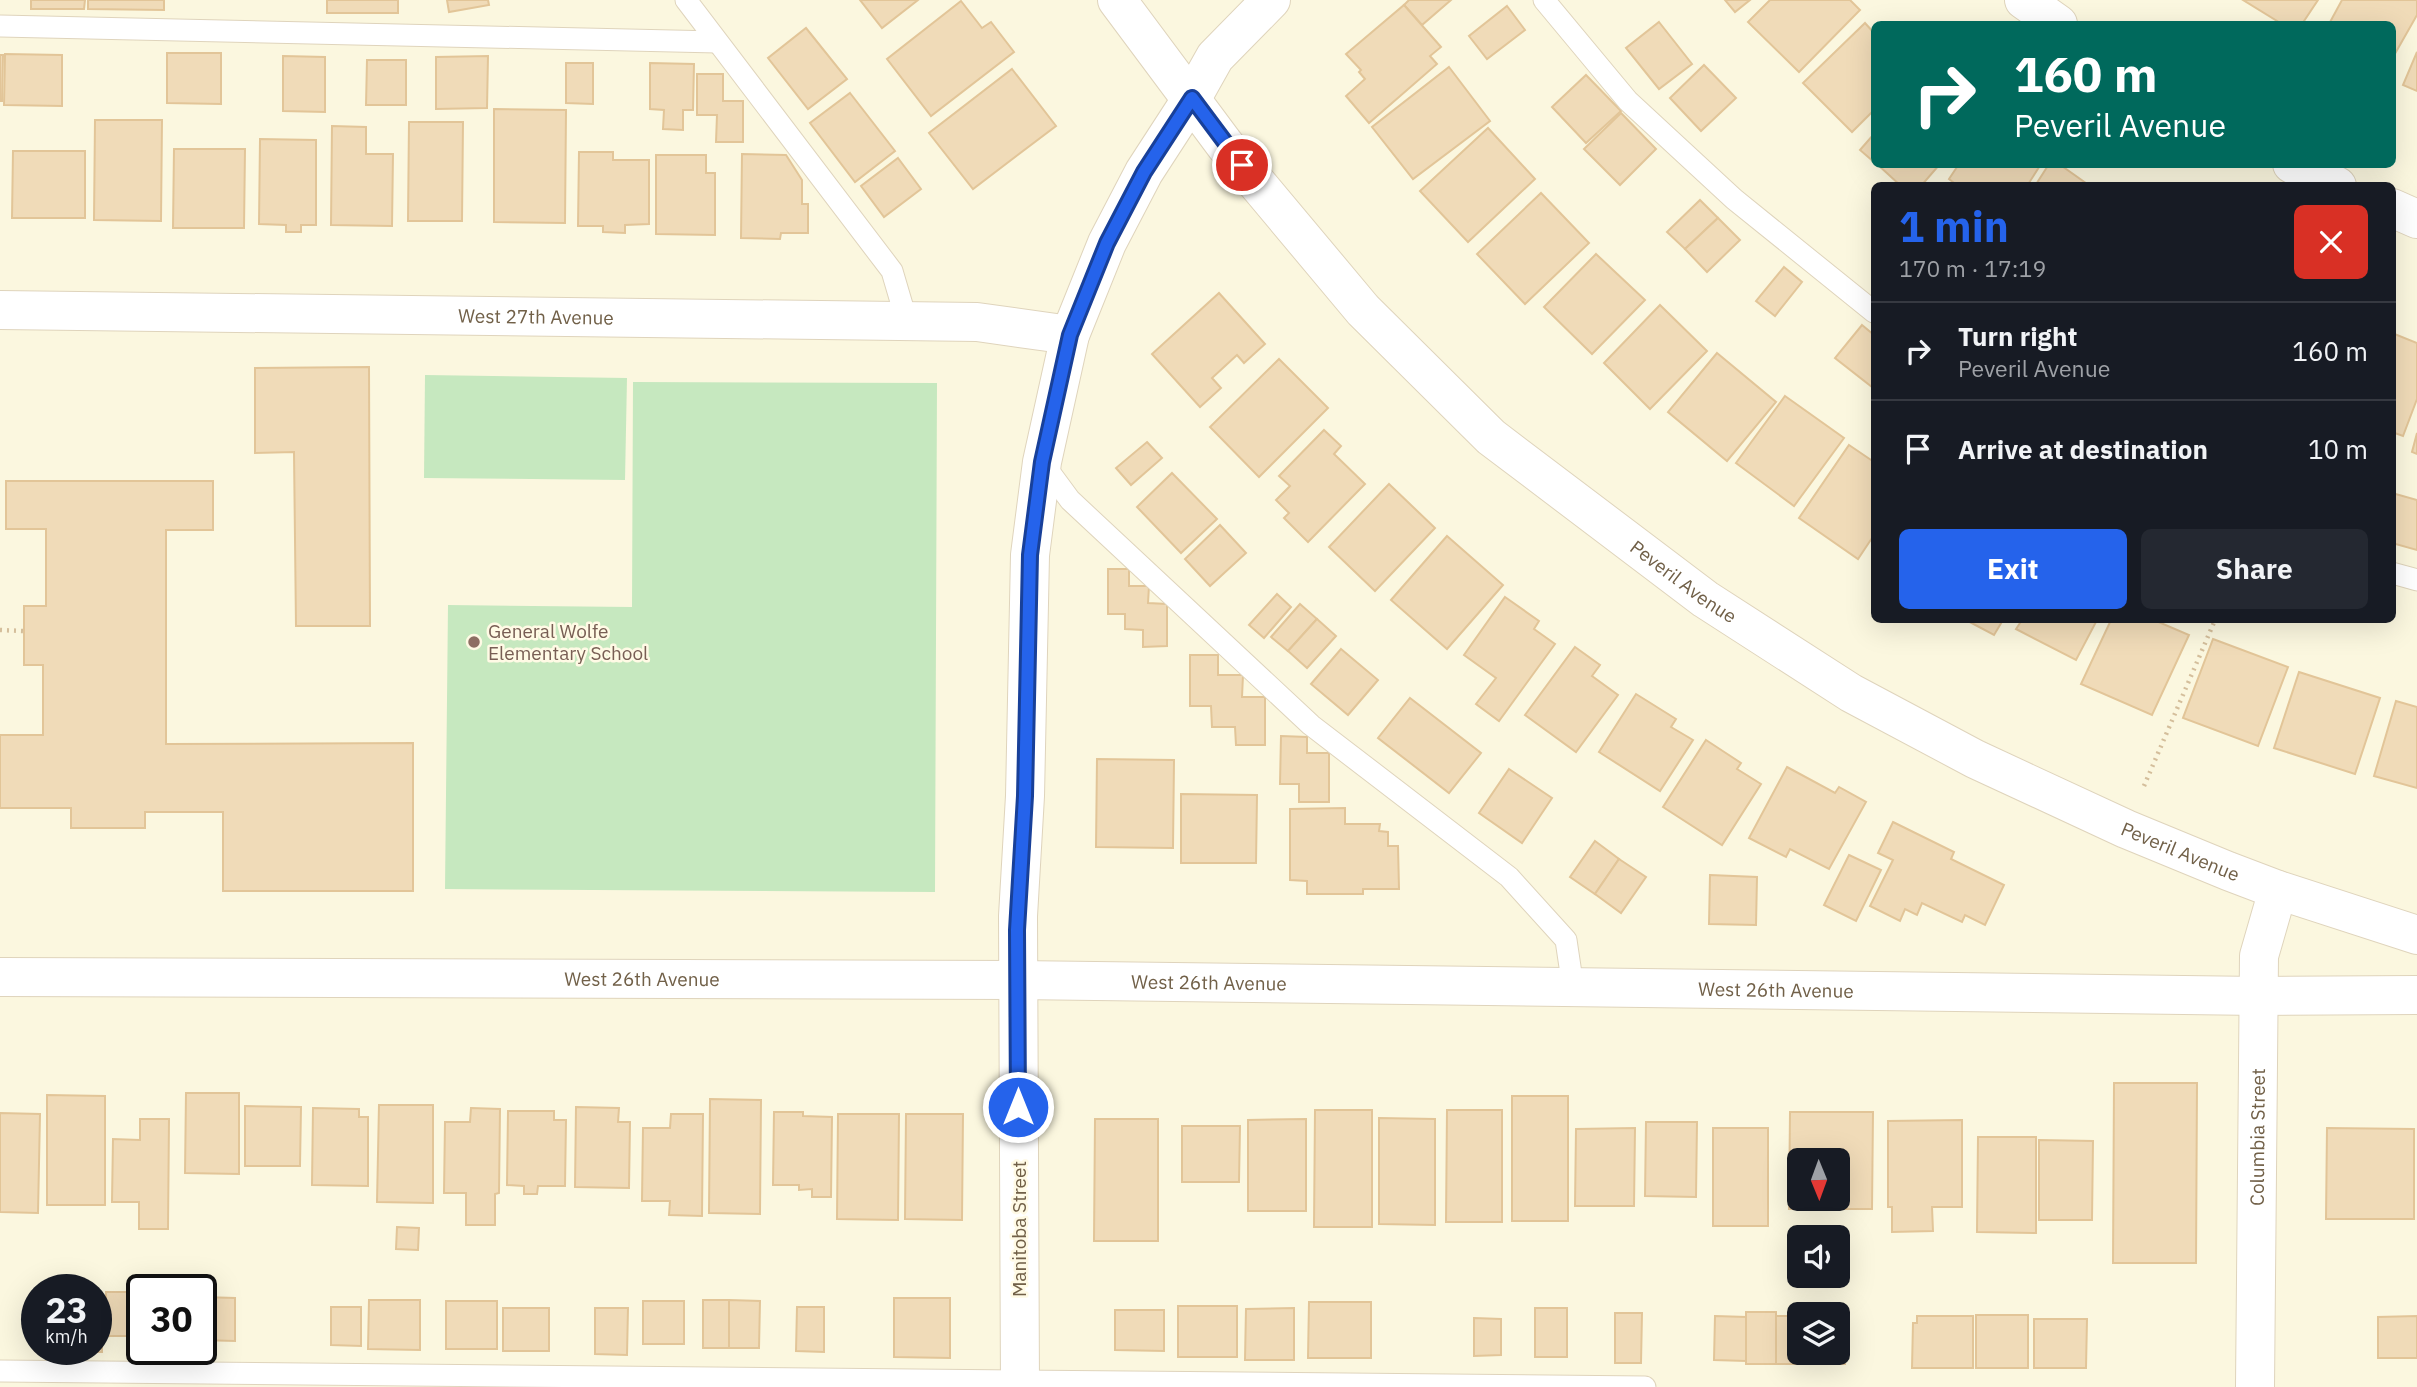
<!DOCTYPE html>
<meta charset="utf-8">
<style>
:root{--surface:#171b24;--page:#242831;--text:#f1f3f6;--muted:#9ea1a6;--line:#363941;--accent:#2563eb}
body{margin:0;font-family:"IBM Plex Sans",sans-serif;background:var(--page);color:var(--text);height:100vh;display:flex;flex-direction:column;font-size:26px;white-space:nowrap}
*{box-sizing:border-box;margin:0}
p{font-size:23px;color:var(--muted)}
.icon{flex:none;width:38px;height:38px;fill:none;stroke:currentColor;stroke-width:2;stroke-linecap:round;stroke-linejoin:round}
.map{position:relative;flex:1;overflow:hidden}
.details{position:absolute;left:1871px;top:182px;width:525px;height:441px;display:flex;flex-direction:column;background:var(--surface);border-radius:10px;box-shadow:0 7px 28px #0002}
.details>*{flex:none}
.banner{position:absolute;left:1871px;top:21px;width:525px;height:147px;border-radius:10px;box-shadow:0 7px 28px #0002;background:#00695c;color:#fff;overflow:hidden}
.needle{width:46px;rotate:179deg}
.tools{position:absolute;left:1787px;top:1148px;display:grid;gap:14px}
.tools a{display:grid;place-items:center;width:63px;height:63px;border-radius:10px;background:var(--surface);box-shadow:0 7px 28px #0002;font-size:35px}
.speed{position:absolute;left:21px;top:1274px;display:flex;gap:14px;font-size:35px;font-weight:700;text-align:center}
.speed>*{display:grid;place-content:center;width:91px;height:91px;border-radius:50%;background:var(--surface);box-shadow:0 7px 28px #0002;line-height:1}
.speed small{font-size:18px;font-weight:400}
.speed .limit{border:4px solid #111;border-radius:10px;background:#fff;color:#111}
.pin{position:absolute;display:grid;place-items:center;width:60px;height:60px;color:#fff;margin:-30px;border:4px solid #fff;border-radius:50%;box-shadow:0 2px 7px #0007}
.me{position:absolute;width:77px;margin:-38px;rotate:0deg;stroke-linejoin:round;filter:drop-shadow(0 0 5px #0008)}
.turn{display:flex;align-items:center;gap:24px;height:147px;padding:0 28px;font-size:32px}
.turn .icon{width:91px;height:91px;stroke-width:2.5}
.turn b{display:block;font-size:49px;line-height:60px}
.round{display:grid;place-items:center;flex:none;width:74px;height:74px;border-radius:10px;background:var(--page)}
.headline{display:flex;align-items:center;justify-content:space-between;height:119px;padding:0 28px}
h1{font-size:42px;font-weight:800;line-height:52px;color:var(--accent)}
.cta{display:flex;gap:14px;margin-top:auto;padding:14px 28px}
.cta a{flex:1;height:80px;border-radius:10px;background:var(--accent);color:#fff;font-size:28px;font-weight:800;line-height:80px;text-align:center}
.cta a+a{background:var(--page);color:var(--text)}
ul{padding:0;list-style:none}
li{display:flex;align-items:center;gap:21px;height:98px;padding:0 28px;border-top:2px solid var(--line)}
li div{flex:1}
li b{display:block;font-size:26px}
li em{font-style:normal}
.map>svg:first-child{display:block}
.green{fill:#c6e8bf}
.building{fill:#f0dbb8;stroke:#e2c598;stroke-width:2;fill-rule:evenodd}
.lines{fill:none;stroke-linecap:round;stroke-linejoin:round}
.lane-casing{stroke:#dfd4bc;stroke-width:23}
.street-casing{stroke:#dfd4bc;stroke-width:40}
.path{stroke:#d4be9b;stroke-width:4.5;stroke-dasharray:2 5;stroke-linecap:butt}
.lane{stroke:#fff;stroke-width:21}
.street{stroke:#fff;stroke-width:38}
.route-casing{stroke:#184099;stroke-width:18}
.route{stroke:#2563eb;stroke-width:12}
.education-dot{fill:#8d6e63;stroke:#fffae5;stroke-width:2.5}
.labels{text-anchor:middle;stroke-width:5;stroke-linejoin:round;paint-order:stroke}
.street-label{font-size:19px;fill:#716048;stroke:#fffae5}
.education-label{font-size:19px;fill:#785e54;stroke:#fffae5;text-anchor:start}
</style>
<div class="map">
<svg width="2417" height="1387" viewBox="0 0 2417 1387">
<rect width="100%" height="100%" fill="#fbf7df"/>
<!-- green -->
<g class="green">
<path d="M425,375L627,378L625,480L424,478Z"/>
<path d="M633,382L937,383L935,892L445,889L448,605L632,607Z"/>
</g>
<!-- building -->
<g class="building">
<path d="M31,0H85L84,9H31Z"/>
<path d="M88,0H164V10L88,9Z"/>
<rect x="327" y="0" width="71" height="13"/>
<path d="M447,0H488L489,5L449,12Z"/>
<path d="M860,0H918L882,28Z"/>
<path d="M1409,0H1451L1422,25L1404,5Z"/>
<path d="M1725,0H1750L1735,12Z"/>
<path d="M1770,0H1850L1860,10L1799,72L1748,22Z"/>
<path d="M2243,0H2318L2302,24H2282Z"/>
<path d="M2342,0H2417V15L2392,59V24H2329Z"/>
<path d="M961,1L982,28L991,22L1014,52L931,116L887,59Z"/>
<path d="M1404,5L1441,47L1430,56L1437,64L1369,123L1346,96L1365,79L1359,72L1361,70L1346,54Z"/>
<path d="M1507,6L1525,30L1487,59L1469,36Z"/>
<path d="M1659,22L1692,64L1659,89L1626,48Z"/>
<path d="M1865,23L1874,33V110L1852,132L1803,83Z"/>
<path d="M806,28L847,79L808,109L768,58Z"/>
<path d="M2417,52V91L2403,85Z"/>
<path d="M167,53H221V104L167,103Z"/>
<path d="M5,54L62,55V106L4,105Z"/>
<path d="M0,55H3L2,101H0Z"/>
<path d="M283,56L325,57V112L283,111Z"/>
<path d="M488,56L487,108L436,109V57Z"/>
<path d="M367,60H406V105H366Z"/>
<path d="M566,63H593V104L566,103Z"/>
<path d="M650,63L694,64L693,110H683V130L663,129L664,110L650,109Z"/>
<path d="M1704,65L1736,98L1701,131L1670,98Z"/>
<path d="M1449,67L1490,121L1413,179L1372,127Z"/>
<path d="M1012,69L1056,126L973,189L929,133Z"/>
<path d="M697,74H723V101H743V142H716L717,115H697Z"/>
<path d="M1586,75L1621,111L1586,143L1552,107Z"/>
<path d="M850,93L895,151L855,182L810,123Z"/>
<path d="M494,109L566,110L565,223L494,222Z"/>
<path d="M1621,113L1656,149L1620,185L1584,149Z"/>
<path d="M95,120H162L161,221L94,220Z"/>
<path d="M409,122H463L462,221H408Z"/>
<path d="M332,126L366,127V154H393L392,226L331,225Z"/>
<path d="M1488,128L1535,179L1468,242L1420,191Z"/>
<path d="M1874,134V162L1860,150Z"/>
<path d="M260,139L316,140V225H301V232H286V225L259,224Z"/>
<path d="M174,149H245L244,228H173Z"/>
<path d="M13,151H85V218H12Z"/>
<path d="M579,152H613V160H649V224L625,225V233L603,232V226H578Z"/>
<path d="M742,154L786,155L802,180V204H808V233H781L780,239L741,238Z"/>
<path d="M656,155H706V173H715V235L656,234Z"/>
<path d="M898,158L921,189L884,217L861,186Z"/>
<path d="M1877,164H1940L1921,186H1901Z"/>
<path d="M1959,164H2041L2027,186H1958L1949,179Z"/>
<path d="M2049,164H2059L2090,186H2035Z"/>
<path d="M1541,193L1589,243L1525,304L1477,254Z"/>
<path d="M1700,200L1718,218L1685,249L1667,232Z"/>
<path d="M1718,218L1740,240L1707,272L1685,249Z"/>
<path d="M1596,254L1645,300L1592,354L1544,307Z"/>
<path d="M1784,267L1802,282L1775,316L1756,301Z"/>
<path d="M1219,293L1265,344L1244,363L1237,355L1212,378L1221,388L1200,407L1152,354Z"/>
<path d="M1660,305L1707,351L1650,409L1604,363Z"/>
<path d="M1862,325L1874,335V384L1872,387L1835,358Z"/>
<path d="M2392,333L2417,343V399L2403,436L2392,432Z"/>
<path d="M1717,353L1776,402L1727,461L1668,412Z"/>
<path d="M1279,359L1328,408L1259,477L1210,427Z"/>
<path d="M369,367L370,626H296L294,452L255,453V368Z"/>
<path d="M1785,396L1844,438L1794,506L1736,463Z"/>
<path d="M1324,430L1341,446L1334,454L1365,484L1308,542L1284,518L1289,513L1276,500L1290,486L1279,476Z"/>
<path d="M2417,433V454L2412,452Z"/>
<path d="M1147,442L1162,458L1131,485L1116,468Z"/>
<path d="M1849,445L1874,462V535L1858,559L1799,518Z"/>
<path d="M1172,473L1217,519L1181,553L1137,507Z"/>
<path d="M6,481H213V530H166V744L413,743V891H223V812H145V828H71V808H0V735H43V665H24V606H46V529H6Z"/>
<path d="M1389,484L1435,528L1375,591L1329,547Z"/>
<path d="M2392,493L2417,500V550L2392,543Z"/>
<path d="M1220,525L1246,553L1210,586L1185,559Z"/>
<path d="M1447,536L1503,585L1447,649L1391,600Z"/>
<path d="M1108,569H1129V586H1149L1148,603L1167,604V646L1143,647V630L1125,629V614H1108Z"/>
<path d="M1277,594L1291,607L1264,638L1249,625Z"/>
<path d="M1505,597L1539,621L1534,629L1555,644L1499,721L1476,704L1496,678L1464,655Z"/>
<path d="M1300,604L1317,619L1288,651L1271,637Z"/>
<path d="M1317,619L1336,636L1307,668L1288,651Z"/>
<path d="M1966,620H2003L1994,635Z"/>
<path d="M2022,620H2097L2076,660L2016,629Z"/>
<path d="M2111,620H2154L2189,635L2152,715L2081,684Z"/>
<path d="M2213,639L2288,667L2258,746L2183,718Z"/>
<path d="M1575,647L1600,665L1592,676L1618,695L1576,752L1525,715Z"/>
<path d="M1341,649L1378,680L1348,715L1311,684Z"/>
<path d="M1190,655H1218V675H1243L1242,697H1265V745H1236L1235,727H1212L1211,706H1190Z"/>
<path d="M2299,672L2380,698L2355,774L2274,748Z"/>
<path d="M1636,694L1676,719L1671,727L1693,740L1660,791L1599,752Z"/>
<path d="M1410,698L1481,753L1449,793L1378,738Z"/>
<path d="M2396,701L2417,707V788L2374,776Z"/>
<path d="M1281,736L1307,737V753H1329V802H1299V784H1280Z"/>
<path d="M1706,740L1741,763L1737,769L1761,784L1722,845L1663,807Z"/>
<path d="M1097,759L1174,760L1173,848L1096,847Z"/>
<path d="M1787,767L1835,793L1839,787L1866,802L1829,869L1790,849L1786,857L1749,838Z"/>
<path d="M1509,769L1552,798L1522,843L1479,813Z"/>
<path d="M1181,794L1257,795L1256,863H1181Z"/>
<path d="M1345,808V824H1380L1379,831L1388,832V846H1398L1399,889H1363V894H1307V881L1290,880V809Z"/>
<path d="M1893,822L1954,852L1951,859L2004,885L1985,925L1965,915L1962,922L1922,903L1917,915L1905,909L1900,921L1870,906L1893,860L1878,853Z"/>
<path d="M1595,841L1619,859L1595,894L1570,877Z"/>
<path d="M1849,855L1881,870L1856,921L1824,905Z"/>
<path d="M1619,859L1646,877L1621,913L1595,894Z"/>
<path d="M1710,875L1757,877L1756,925L1709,924Z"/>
<path d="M2114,1083H2197L2196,1263H2113Z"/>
<path d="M186,1093H239V1174L185,1173Z"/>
<path d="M47,1095L105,1096V1205H47Z"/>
<rect x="1512" y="1096" width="56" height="125"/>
<path d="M710,1099L761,1100L760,1214L709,1213Z"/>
<path d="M379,1105H433V1203L377,1202Z"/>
<path d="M245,1106L301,1107L300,1166H245Z"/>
<path d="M576,1107L619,1108L618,1122H630L629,1188L575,1187Z"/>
<path d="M313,1108L359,1109V1117H368V1186L312,1185Z"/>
<path d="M471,1108L500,1109L499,1193L495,1194V1225H466V1193H444L445,1122H470Z"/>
<path d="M1315,1110H1372V1227H1314Z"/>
<path d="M1447,1110H1502V1222H1446Z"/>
<path d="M508,1111H554V1120H566L565,1186H538L537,1194H524V1186L507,1185Z"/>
<path d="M774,1112H803V1116L832,1117L831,1197H812V1189L799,1190V1185H773Z"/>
<path d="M1790,1112H1873L1872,1209H1789ZM1799,1160H1838V1199H1799Z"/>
<path d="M0,1113L40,1114L38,1213L0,1212Z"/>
<path d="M671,1114H703L702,1216L669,1215L670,1201H642L643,1128H670Z"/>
<path d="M838,1114H899L898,1220L837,1219Z"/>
<path d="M906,1114H963L962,1220L905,1219Z"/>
<path d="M1379,1118L1435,1119V1225L1379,1224Z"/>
<path d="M140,1119H169L168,1229H139V1202H112L113,1139L140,1140Z"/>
<path d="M1095,1119H1158V1241H1094Z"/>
<path d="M1306,1119V1211H1248V1120Z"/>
<path d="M1962,1120V1207H1932L1933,1231L1892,1232V1207H1888V1121Z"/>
<path d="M1646,1122H1697L1696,1197L1645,1196Z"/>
<path d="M1182,1126H1240L1239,1182H1182Z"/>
<path d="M1635,1128L1634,1206H1575L1576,1129Z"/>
<rect x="1713" y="1128" width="55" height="98"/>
<path d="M2327,1128L2414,1129V1219H2326Z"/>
<path d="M1978,1137H2036V1233L1977,1232Z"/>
<path d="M2039,1140L2093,1141L2092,1220H2039Z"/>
<path d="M397,1227L419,1228L418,1250L396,1249Z"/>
<rect x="106" y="1292" width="36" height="44"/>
<path d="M201,1297L235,1298V1341L201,1340Z"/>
<path d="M96,1298H102V1352H52V1349H96Z"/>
<path d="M894,1298H950V1358L894,1357Z"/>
<path d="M369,1300H420V1350L368,1349Z"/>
<rect x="703" y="1300" width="26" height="48"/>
<path d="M729,1300L760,1301L759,1348H729Z"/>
<rect x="446" y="1301" width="51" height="48"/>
<rect x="643" y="1301" width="41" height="43"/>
<path d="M1309,1302H1371V1358H1308Z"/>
<rect x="1178" y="1306" width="59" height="51"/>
<path d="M331,1307H361V1346L331,1345Z"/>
<path d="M797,1307H824V1352L796,1351Z"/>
<rect x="503" y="1308" width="46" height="43"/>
<path d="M595,1308H628L627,1355L595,1354Z"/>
<path d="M1294,1308V1360H1245L1246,1309Z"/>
<rect x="1535" y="1308" width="32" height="49"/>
<path d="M1115,1310H1164V1351L1115,1350Z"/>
<rect x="1746" y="1312" width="30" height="52"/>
<path d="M1615,1313H1642L1641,1363H1615Z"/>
<rect x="1976" y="1315" width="52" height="53"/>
<path d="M1715,1316L1746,1317V1361L1714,1360Z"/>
<path d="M1776,1316H1799V1353H1838V1316H1845V1364H1776Z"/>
<path d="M1917,1316H1973V1368H1912L1913,1323H1917Z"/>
<path d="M2417,1316V1358H2378V1317Z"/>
<path d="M1474,1318L1501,1319V1355L1474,1356Z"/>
<path d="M2034,1319H2087L2086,1368H2034Z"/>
</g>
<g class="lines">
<!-- lane casing -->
<g class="lane-casing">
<g id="lane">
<path d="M686,0L892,271L907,322"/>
<path d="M1544,0L1628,101L1734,199L1874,312"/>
<path d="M0,26L717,42"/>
<path d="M1042,462L1070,500L1311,725L1509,877L1566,940L1573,987"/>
<path d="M2392,573L2417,580"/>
<path d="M0,1371L1645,1387"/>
</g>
</g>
<!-- street casing -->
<g class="street-casing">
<g id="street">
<path id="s1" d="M1117,0L1225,145L1363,310L1491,437L1705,599L1851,693L1975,759L2126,829L2228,871L2278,890L2417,935"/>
<path d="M2024,0L2058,24"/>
<path d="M2292,164L2337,186"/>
<path d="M2392,208L2417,219"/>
<path id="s2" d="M0,310L977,322L1070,335"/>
<path id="s3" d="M0,977L1017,980L2259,996L2417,995"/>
<path d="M1020,1387L1018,916L1025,796L1030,555L1042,462L1070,335L1107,243L1144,172L1192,98L1215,57L1271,0"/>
<path id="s4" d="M2255,1387L2259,956L2278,890"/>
</g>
</g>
<!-- path -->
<g class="path">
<path d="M0,630L23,631"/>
<path d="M2144,786L2215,620"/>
</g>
<!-- lane -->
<use href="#lane" class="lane"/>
<!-- street -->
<use href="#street" class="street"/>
</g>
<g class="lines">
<!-- route casing -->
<g class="route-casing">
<path id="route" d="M1018,1107L1017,930L1025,796L1030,555L1042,462L1070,335L1107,243L1144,172L1192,98L1242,165"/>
</g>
<!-- route -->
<use href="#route" class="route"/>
</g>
<!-- markers -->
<circle class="education-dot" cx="474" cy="642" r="7"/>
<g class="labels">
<!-- street labels -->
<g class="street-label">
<text dy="7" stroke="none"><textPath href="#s2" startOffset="536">West 27th Avenue</textPath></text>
<text dy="7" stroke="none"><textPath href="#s1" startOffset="817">Peveril Avenue</textPath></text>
<text dy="7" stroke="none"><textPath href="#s1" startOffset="1384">Peveril Avenue</textPath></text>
<text dy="7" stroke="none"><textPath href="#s3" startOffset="642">West 26th Avenue</textPath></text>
<text dy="7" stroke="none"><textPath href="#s3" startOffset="1209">West 26th Avenue</textPath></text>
<text dy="7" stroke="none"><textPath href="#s3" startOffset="1776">West 26th Avenue</textPath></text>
<text dy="7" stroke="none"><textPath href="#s4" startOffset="250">Columbia Street</textPath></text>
<text transform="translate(1019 1229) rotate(-90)" y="7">Manitoba Street</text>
</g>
<!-- education labels -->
<g class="education-label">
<text x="488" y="638">General Wolfe<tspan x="488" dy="22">Elementary School</tspan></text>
</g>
</g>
</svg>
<div class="tools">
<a><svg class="needle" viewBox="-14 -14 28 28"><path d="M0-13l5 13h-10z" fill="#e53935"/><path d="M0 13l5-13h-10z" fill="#9ea1a6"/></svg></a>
<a><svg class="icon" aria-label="sound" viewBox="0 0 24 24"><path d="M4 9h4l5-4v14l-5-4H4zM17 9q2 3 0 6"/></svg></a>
<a><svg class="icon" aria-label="layers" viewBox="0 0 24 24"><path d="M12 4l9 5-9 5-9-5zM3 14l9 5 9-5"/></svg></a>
</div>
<div class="speed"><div>23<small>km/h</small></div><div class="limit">30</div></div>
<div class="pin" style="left:1242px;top:165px;background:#d93025"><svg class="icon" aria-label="arrive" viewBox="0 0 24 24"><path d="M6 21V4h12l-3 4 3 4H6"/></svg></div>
<svg class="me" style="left:1018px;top:1107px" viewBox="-20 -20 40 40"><circle r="17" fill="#2563eb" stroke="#fff" stroke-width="3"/><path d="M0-11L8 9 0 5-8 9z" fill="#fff"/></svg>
<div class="banner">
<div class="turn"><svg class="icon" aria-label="right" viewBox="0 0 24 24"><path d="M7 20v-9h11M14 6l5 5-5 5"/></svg><div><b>160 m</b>Peveril Avenue</div></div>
</div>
<section class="details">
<div class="headline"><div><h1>1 min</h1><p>170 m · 17:19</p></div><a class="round" style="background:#d93025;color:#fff"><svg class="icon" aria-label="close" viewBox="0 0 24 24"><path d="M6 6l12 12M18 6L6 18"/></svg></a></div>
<ul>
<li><svg class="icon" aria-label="right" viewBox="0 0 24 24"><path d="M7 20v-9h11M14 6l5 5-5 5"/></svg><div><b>Turn right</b><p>Peveril Avenue</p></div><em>160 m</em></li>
<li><svg class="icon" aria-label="arrive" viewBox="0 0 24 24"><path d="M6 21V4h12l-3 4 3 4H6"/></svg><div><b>Arrive at destination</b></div><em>10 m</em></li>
</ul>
<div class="cta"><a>Exit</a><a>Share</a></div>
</section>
</div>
